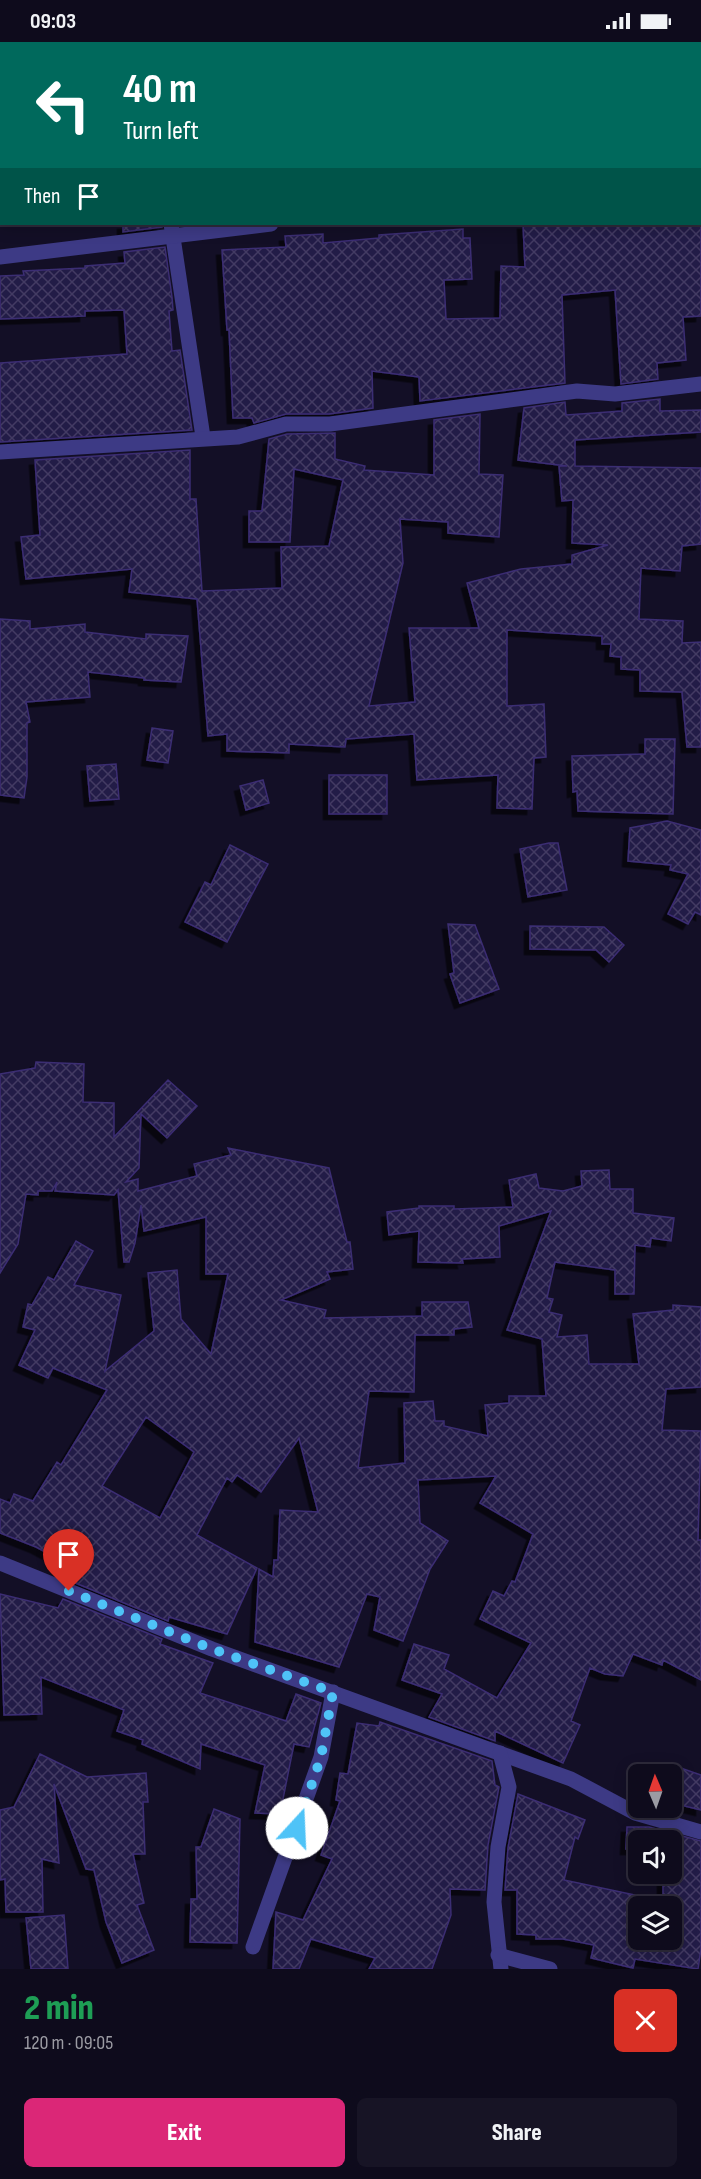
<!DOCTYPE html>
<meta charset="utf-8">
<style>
:root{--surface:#0e0b1c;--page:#171425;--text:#f1f3f6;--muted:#9b9ba3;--line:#2e2b3b;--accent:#db2777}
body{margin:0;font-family:"Sofia Sans Condensed",sans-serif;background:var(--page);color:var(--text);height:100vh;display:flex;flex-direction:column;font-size:22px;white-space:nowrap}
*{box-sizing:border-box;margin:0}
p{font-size:20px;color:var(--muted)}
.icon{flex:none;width:33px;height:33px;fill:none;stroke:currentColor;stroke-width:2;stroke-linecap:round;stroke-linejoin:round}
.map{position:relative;height:1927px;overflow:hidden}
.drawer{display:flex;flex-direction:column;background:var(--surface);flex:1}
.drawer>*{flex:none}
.hud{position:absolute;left:0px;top:0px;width:702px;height:183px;box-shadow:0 3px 15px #0003,0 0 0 2px var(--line);background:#00695c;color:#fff;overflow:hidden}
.needle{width:39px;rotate:358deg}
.buttons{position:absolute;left:628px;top:1722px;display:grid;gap:12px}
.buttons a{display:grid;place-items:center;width:54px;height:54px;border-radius:9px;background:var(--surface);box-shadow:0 3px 15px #0003,0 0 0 2px var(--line);font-size:30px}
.pin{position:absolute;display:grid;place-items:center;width:51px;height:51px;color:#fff;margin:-62px -26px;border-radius:50% 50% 50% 0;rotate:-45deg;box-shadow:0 0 6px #0007}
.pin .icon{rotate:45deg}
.me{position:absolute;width:66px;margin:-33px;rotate:20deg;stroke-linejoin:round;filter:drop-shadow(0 0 4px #0008)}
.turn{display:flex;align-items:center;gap:21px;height:126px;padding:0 24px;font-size:27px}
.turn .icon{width:78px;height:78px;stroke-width:2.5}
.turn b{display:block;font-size:42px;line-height:51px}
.then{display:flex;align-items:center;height:57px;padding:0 24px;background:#0003;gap:12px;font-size:22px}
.round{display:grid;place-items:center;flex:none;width:63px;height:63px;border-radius:9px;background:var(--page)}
.overview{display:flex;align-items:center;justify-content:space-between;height:102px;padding:0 24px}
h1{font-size:36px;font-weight:800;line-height:45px;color:#1e9e55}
.button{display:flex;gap:12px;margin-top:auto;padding:12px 24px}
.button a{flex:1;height:69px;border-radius:9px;background:var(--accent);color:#fff;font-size:24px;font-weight:800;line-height:69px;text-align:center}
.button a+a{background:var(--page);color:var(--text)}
.status{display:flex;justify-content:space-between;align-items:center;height:42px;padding:0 30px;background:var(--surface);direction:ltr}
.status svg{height:16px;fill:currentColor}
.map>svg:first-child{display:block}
.building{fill:url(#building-cross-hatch);stroke:#3b2d73;stroke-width:1.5;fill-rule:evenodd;filter:url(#shadow)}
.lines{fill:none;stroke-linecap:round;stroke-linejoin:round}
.minor{stroke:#3d3a85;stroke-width:15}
.route{stroke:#4fc3f7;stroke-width:10;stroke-dasharray:0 18}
</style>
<div class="status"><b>09:03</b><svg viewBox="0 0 49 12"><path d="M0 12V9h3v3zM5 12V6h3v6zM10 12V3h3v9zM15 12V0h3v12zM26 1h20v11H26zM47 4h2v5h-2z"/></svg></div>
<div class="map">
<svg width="701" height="1927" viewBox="0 0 701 1927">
<defs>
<pattern id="building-cross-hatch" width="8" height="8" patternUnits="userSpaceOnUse" patternTransform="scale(1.5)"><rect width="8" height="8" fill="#241b47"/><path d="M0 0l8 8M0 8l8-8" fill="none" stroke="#433b63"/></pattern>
<filter id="shadow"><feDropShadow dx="-5.5" dy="5.5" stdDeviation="0" flood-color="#0009"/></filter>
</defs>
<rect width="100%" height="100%" fill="#130f26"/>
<!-- building -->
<g class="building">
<path d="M123,182H162V185L123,190Z"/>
<path d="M523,182H701V274L683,275L686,318L657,321L658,337L621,342L615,248L562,253L565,341L420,359L419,335L372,329L373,366L329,372H286L254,381L252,376H233L229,288H227L222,208L286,205L285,194L323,192V201L379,196V193L463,187V196H470L472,237L444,238L446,277L500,276L501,224L525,225Z"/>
<path d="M165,205L172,255L173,268L169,269L172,309L180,308L192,388L0,400V321L127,312L124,268L85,269V274L0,277V234L24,233L23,229L85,226V224L125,221L124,210Z"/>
<path d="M660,357V369L701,368V390L575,398V424L701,426V502L682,504L680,529L641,526L639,577L683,579L682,601L701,600V705H687L682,650L640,649V628L621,627V615L610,614L611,602H602V594L507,588V664L544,662L546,715L534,716L532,767L497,766L498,733L417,738L414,692L346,697L345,705L289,702V711L227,709V692L208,694L197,557L129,550L132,527L26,537L21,495L40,493L35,418L190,408V457H196L202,549L282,546L281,505L329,504L343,438L294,427L290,500H249V469H262L269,397L287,392L335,391V417L365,424L364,428L434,433V378L480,372L479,432L503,433L499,495L448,491V480L400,477L403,521L369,664L415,660L409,586H479L467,541L521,527L572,522V513L608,503L572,501L573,458L562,459L559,424H567L518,418L524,366L565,360L566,373L622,369V361Z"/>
<path d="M0,577L30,579V587L85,582V590L146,597V592L188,594L181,640L144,638V636L88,630L90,655L26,660L30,680L27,681V735L24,756L0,753Z"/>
<path d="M152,686L173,689L168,721L147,718Z"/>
<path d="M645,697H675L673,772L578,769L577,749L573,750L572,714L645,712Z"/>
<path d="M116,722L119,757L90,759L87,724Z"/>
<rect x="329" y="733" width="58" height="39"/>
<path d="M263,738L269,761L246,768L240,744Z"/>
<path d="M667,779L701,788V873L695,870L688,882L668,872L688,832L670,828L671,823L628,819L630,786Z"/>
<path d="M549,801H558L567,848L528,855L520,807Z"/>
<path d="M230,803L268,822L227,900L185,880L205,840L211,843Z"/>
<path d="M448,882L475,883L499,947L460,961L450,932L454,931Z"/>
<path d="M530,884L604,885L624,903L609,920L596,908L530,907Z"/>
<path d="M36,1020L84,1022L83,1060L114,1061V1095L168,1038L197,1064L167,1096L141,1072L139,1126L126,1140L138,1137V1149L197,1134L194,1122L231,1113L228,1106L329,1126L347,1200H350L353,1227L327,1230L330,1237L281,1258L326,1268L324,1276L422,1274V1260H468L472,1285L454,1287V1293H415L414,1350L369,1349L358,1426L405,1421L404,1361L433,1359L435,1379H444V1384L488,1394L485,1363L509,1361V1354H546L542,1297L507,1288L551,1169L499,1184L500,1215L462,1217L463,1221L418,1220L419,1189L389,1193L387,1170L419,1166V1164H454V1167L513,1165L509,1138L536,1132L539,1146L563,1149L582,1144L581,1129L609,1128L610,1147H633V1171L674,1176L671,1199L651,1196L650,1205L635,1203L634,1252H615V1228L555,1220L547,1256L553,1257L549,1270L562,1273L557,1295L587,1293L589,1322H639L633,1272L673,1268V1263L701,1265V1345L666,1347L662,1388L701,1389L698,1498H701V1638L663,1618L662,1623L633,1612L623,1634L605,1632L590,1626L571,1679L580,1683L563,1721L495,1689V1699L429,1675L442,1652L402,1638L414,1602L449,1613L444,1627L497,1656L531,1601L480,1577L493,1549L504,1554L512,1539L515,1540L533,1492L480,1461L496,1434L418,1438L420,1481L448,1499L430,1527L403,1599L374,1588L380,1555L367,1552L339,1625L255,1600L259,1527L273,1535L274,1518H278L280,1468L318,1470L299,1396L261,1450L237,1433L232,1440L227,1436L197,1493L257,1526L227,1592L169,1575L168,1579L73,1540L79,1528L36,1505L0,1491V1457L10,1461L14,1452L33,1459L57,1420L61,1423L107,1348L53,1326L48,1336L19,1323L35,1288L23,1285L28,1262L32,1263L48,1235L54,1238L76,1199L93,1209L74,1243L121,1253L105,1329L154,1289L148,1231L177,1228L181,1277L211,1312L228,1232H206V1175L144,1189L141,1163L135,1201L129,1220H124L118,1148L114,1153L55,1149L57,1140L52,1149H38V1153L26,1152L18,1202L0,1231V1032L35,1026ZM146,1375L194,1410L160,1476L102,1444Z"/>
<path d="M0,1552L58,1566L63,1557L162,1597L160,1602L213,1621L200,1651L286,1679L296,1652L321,1661L309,1705L294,1702L280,1772L255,1771L265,1723L201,1702L200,1727L142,1702L143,1698L117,1689L124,1668L41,1635L42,1672L4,1673Z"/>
<path d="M380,1680L492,1719L495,1743L499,1745L488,1803L485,1848L450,1847L451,1873L432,1927H369L375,1916L311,1897L299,1927H273L276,1870L303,1878L332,1817L321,1813L340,1759L336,1758L340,1731L348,1732L357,1681L379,1684Z"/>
<path d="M40,1712L87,1735L146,1731L148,1760H143L145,1812H133L144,1861L137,1863L154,1908L122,1921L106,1880L94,1828L86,1827L54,1742L59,1821L42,1817L43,1870H6L5,1837L0,1838V1768L14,1765Z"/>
<path d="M672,1723L701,1733V1768L672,1761Z"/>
<path d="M518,1752L585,1778L578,1797L575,1795L564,1838L663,1859V1832H672V1798H639V1807H626L627,1785H649L701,1799V1907L698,1927L635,1917L633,1926L591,1916L594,1903L563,1897H536V1893L517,1892V1848H505L508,1806ZM639,1864H672V1898H639Z"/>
<path d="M214,1767L240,1777L237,1901L190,1900L191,1857H197L196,1805H201Z"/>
<path d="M64,1873L68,1927H31L26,1876Z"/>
</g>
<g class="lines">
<!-- minor -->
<g class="minor">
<path d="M160,0V2"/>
<path d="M685,0V2"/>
<path d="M700,162L701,164"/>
<path d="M171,182L203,395"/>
<path d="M0,215L271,182"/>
<path d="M0,410L238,395L286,382H330L577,349L615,352L701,342"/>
<path d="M0,1521L212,1607L571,1737L635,1771L701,1790"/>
<path d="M500,1711L509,1745L498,1805L494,1860L501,1927"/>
<path d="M253,1905L321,1715L333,1650"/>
<path d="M498,1913L550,1927"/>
</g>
</g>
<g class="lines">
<!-- route -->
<path class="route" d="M69,1549L212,1607L333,1650L321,1715L297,1786"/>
</g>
</svg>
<div class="buttons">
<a><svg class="needle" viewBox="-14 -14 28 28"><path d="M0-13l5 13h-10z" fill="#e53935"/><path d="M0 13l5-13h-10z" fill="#9b9ba3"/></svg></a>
<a><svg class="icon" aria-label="sound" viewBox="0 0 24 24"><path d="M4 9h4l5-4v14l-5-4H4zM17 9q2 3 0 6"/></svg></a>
<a><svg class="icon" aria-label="layers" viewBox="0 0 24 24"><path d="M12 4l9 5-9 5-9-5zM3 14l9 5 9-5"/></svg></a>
</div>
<div class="pin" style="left:69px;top:1549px;background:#d93025"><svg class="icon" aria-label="arrive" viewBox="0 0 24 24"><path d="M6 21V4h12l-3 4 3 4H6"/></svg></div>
<svg class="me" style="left:297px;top:1786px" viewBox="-20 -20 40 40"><circle r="19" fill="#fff"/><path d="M0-13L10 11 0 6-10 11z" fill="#4fc3f7"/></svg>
<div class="hud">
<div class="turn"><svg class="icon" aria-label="left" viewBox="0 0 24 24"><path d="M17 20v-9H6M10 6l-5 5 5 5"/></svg><div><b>40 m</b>Turn left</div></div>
<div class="then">Then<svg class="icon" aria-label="arrive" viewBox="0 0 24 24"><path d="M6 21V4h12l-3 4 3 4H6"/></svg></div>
</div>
</div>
<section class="drawer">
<div class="overview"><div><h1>2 min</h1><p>120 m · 09:05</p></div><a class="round" style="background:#d93025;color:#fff"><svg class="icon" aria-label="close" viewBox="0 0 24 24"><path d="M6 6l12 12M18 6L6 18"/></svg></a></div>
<div class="button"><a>Exit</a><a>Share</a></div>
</section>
